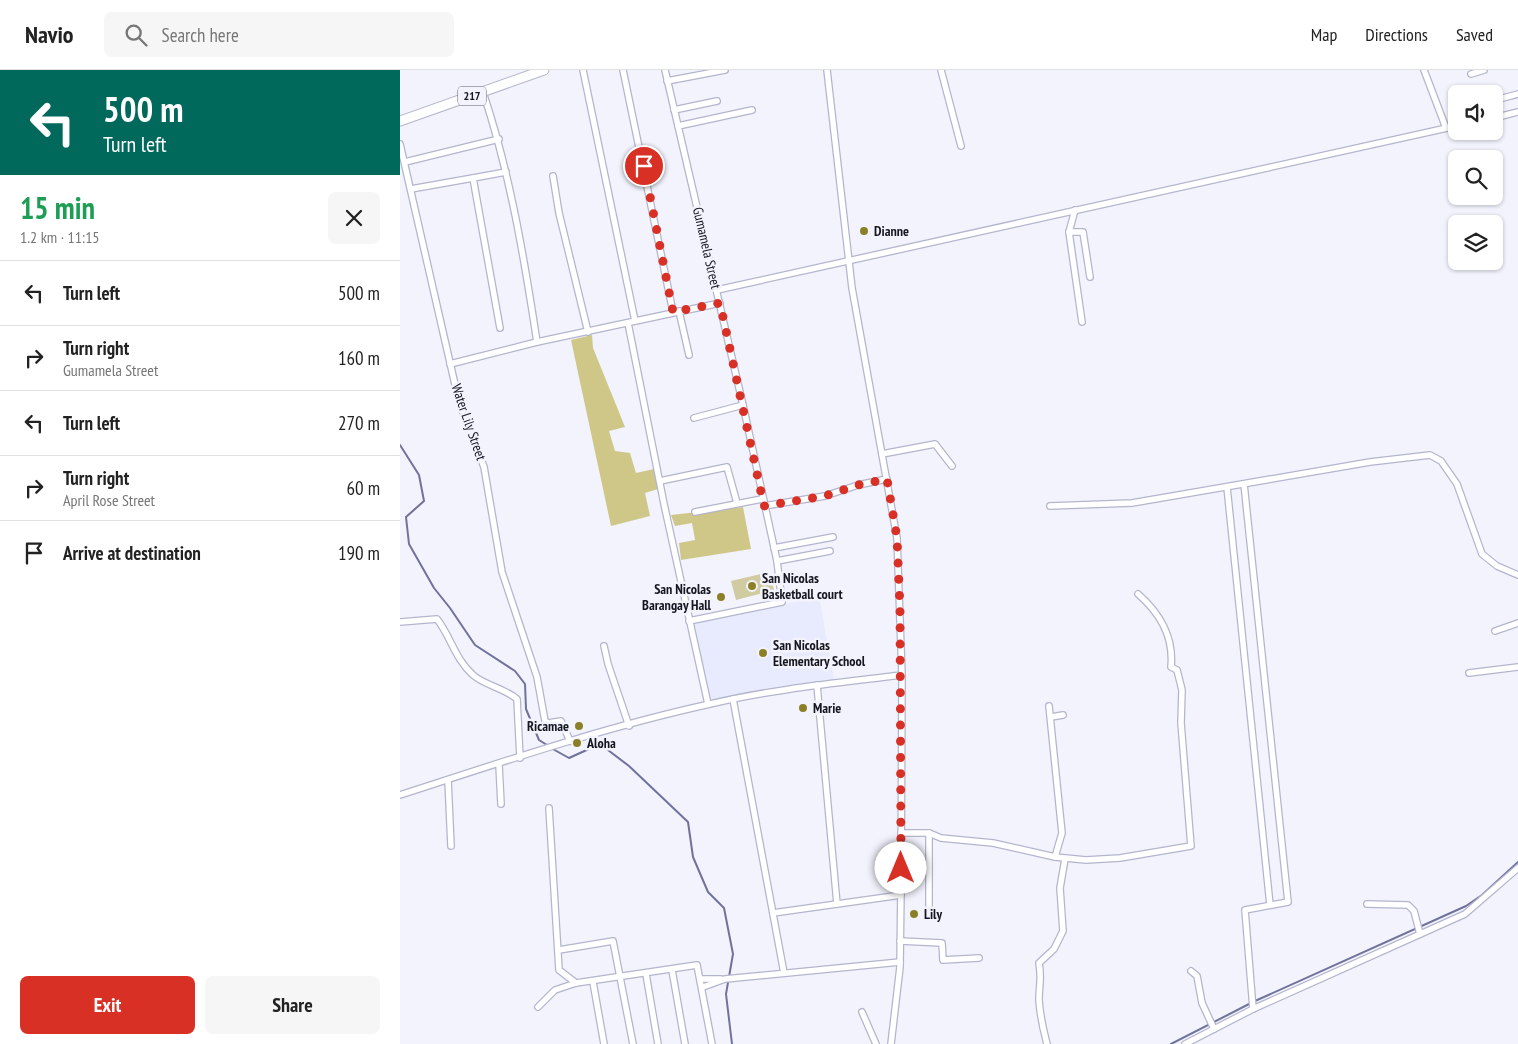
<!DOCTYPE html>
<meta charset="utf-8">
<style>
:root{--surface:#fff;--page:#f6f6f6;--text:#222;--muted:#767676;--line:#e0e0e0;--accent:#d93025}
body{margin:0;font-family:"PT Sans Narrow",sans-serif;background:var(--page);color:var(--text);height:100vh;display:flex;flex-direction:column;font-size:19px;white-space:nowrap}
*{box-sizing:border-box;margin:0}
p{font-size:16px;color:var(--muted)}
.icon{flex:none;width:28px;height:28px;fill:none;stroke:currentColor;stroke-width:2;stroke-linecap:round;stroke-linejoin:round}
.map{position:relative;flex:1;overflow:hidden}
.details{display:flex;flex-direction:column;background:var(--surface);width:400px}
.details>*{flex:none}
.hud{background:#00695c;color:#fff;overflow:hidden}
.buttons{position:absolute;left:1048px;top:15px;display:grid;gap:10px}
.buttons a{display:grid;place-items:center;width:55px;height:55px;border-radius:8px;background:var(--surface);box-shadow:0 1px 4px #0004;font-size:25px}
.pin{position:absolute;display:grid;place-items:center;width:42px;height:42px;color:#fff;margin:-21px;border:2px solid #fff;border-radius:50%;box-shadow:0 1px 5px #0007}
.me{position:absolute;width:55px;margin:-28px;rotate:0deg;stroke-linejoin:round;filter:drop-shadow(0 0 4px #0008)}
.turn{display:flex;align-items:center;gap:18px;height:105px;padding:0 20px;font-size:22px}
.turn .icon{width:65px;height:65px;stroke-width:2.5}
.turn b{display:block;font-size:35px;line-height:42px}
.round{display:grid;place-items:center;flex:none;width:52px;height:52px;border-radius:8px;background:var(--page)}
.headline{display:flex;align-items:center;justify-content:space-between;height:85px;padding:0 20px}
h1{font-size:30px;font-weight:700;line-height:38px;color:#1e9e55}
.button{display:flex;gap:10px;margin-top:auto;padding:10px 20px}
.button a{flex:1;height:58px;border-radius:8px;background:var(--accent);color:#fff;font-size:20px;font-weight:700;line-height:58px;text-align:center}
.button a+a{background:var(--page);color:var(--text)}
ul{padding:0;list-style:none}
li{display:flex;align-items:center;gap:15px;height:65px;padding:0 20px;border-top:1px solid var(--line)}
li div{flex:1}
li b{display:block;font-size:19px}
li em{font-style:normal}
header{display:flex;align-items:center;gap:30px;box-sizing:border-box;height:70px;padding:0 25px;background:var(--surface);border-bottom:1px solid var(--line)}
header strong{font-size:24px}
nav{display:flex;gap:28px;margin-inline-start:auto;font-size:18px}
.search{width:350px;height:45px;background:var(--page);display:flex;align-items:center;gap:12px;box-sizing:border-box;padding:0 18px;border-radius:8px;color:var(--muted);font-size:19px}
main{display:flex;flex:1;min-height:0}
.map>svg:first-child{display:block}
.built{fill:#e8eafd}
.green{fill:#d0cba1}
.forest{fill:#cfc787}
.lines{fill:none;stroke-linecap:round;stroke-linejoin:round}
.stream{stroke:#70729c;stroke-width:2}
.street-casing{stroke:#b3b5cd;stroke-width:8}
.primary-casing{stroke:#b3b5cd;stroke-width:11}
.street{stroke:#fff;stroke-width:5.5}
.primary{stroke:#fff;stroke-width:9}
.route{stroke:#d93025;stroke-width:9;stroke-dasharray:0 16.2}
.poi-dot{fill:#8b8027;stroke:#f2f3fd;stroke-width:2}
.labels{text-anchor:middle;stroke-width:5;stroke-linejoin:round;paint-order:stroke}
.shield{fill:#f2f3fd;stroke:#585862;stroke-width:1}
.shield-label{font-size:12px;font-weight:bold;fill:#16161f}
.poi-label{font-size:14px;font-weight:bold;fill:#16161f;stroke:#f2f3fd;text-anchor:start}
.street-label{font-size:14px;fill:#16161f;stroke:#f2f3fd}
</style>
<header>
<strong>Navio</strong>
<div class="search"><svg class="icon" aria-label="search" viewBox="0 0 24 24"><circle cx="10" cy="10" r="6"/><path d="M15 15l6 6"/></svg>Search here</div>
<nav><a>Map</a><a>Directions</a><a>Saved</a></nav>
</header>
<main>
<section class="details">
<div class="hud">
<div class="turn"><svg class="icon" aria-label="left" viewBox="0 0 24 24"><path d="M17 20v-9H6M10 6l-5 5 5 5"/></svg><div><b>500 m</b>Turn left</div></div>
</div>
<div class="headline"><div><h1>15 min</h1><p>1.2 km · 11:15</p></div><a class="round"><svg class="icon" aria-label="close" viewBox="0 0 24 24"><path d="M6 6l12 12M18 6L6 18"/></svg></a></div>
<ul>
<li><svg class="icon" aria-label="left" viewBox="0 0 24 24"><path d="M17 20v-9H6M10 6l-5 5 5 5"/></svg><div><b>Turn left</b></div><em>500 m</em></li>
<li><svg class="icon" aria-label="right" viewBox="0 0 24 24"><path d="M7 20v-9h11M14 6l5 5-5 5"/></svg><div><b>Turn right</b><p>Gumamela Street</p></div><em>160 m</em></li>
<li><svg class="icon" aria-label="left" viewBox="0 0 24 24"><path d="M17 20v-9H6M10 6l-5 5 5 5"/></svg><div><b>Turn left</b></div><em>270 m</em></li>
<li><svg class="icon" aria-label="right" viewBox="0 0 24 24"><path d="M7 20v-9h11M14 6l5 5-5 5"/></svg><div><b>Turn right</b><p>April Rose Street</p></div><em>60 m</em></li>
<li><svg class="icon" aria-label="arrive" viewBox="0 0 24 24"><path d="M6 21V4h12l-3 4 3 4H6"/></svg><div><b>Arrive at destination</b></div><em>190 m</em></li>
</ul>
<div class="button"><a>Exit</a><a>Share</a></div>
</section>
<div class="map">
<svg width="1118" height="974" viewBox="0 0 1118 974">
<rect width="100%" height="100%" fill="#f2f3fd"/>
<!-- built -->
<path class="built" d="M419,527L434,609L308,630L292,557L294,552Z"/>
<!-- green -->
<path class="green" d="M369,502L374,520L336,530L331,511Z"/>
<!-- forest -->
<g class="forest">
<path d="M192,265L193,278L225,357L209,361L215,381L230,383L236,403L254,399L258,419L245,423L250,446L211,456L171,270Z"/>
<path d="M343,437L351,479L281,490L279,473L295,470L292,453L275,456L271,445Z"/>
</g>
<g class="lines">
<!-- stream -->
<g class="stream">
<path d="M0,375L19,405L24,431L6,447L9,474L34,518L50,538L75,575L115,601L125,614L126,639L139,670L147,675"/>
<path d="M151,678L169,688L200,674L229,696L288,752L293,787L308,822L324,838L333,884L326,924L332,974"/>
<path d="M855,931L1066,836L1082,825L1118,792"/>
<path d="M771,974L851,933"/>
</g>
<!-- street casing -->
<g class="street-casing">
<g id="street">
<path d="M183,0L235,251"/>
<path d="M223,0L273,242"/>
<path d="M265,0L343,335L377,491L382,532L289,551"/>
<path d="M427,0L452,218L497,468L502,605L501,816L500,897L491,974"/>
<path d="M541,0L561,76"/>
<path d="M1024,0L1046,58"/>
<path d="M1071,4L1084,0"/>
<path d="M267,11L325,0"/>
<path d="M83,22C110,103 124,187 137,272"/>
<path d="M1103,28L1118,24"/>
<path d="M274,40L317,31"/>
<path d="M1094,48L1118,42"/>
<path d="M278,56L352,40"/>
<path d="M0,74L59,332L84,397L102,502L137,607L145,651L148,653L161,651L170,671"/>
<path d="M5,92L99,69"/>
<path d="M153,106L159,143L188,262"/>
<path d="M73,108L106,102"/>
<path d="M11,119L73,108L100,258"/>
<path d="M675,140L669,162L682,252"/>
<path d="M669,162H683L690,207"/>
<path d="M317,220L1056,56"/>
<path d="M279,241L289,285"/>
<path d="M228,253L264,434L308,634"/>
<path d="M50,294L137,272L320,233"/>
<path d="M294,348L343,335"/>
<path d="M482,384L535,374L552,396"/>
<path d="M260,411L327,397L337,433"/>
<path d="M844,414L888,832L845,840L853,939"/>
<path d="M827,417L870,835"/>
<path d="M364,436L425,426L458,415L487,409"/>
<path d="M650,436L732,433L970,392L1030,385L1041,391L1057,414L1082,484L1097,496L1118,505"/>
<path d="M295,442L362,429"/>
<path d="M374,478L433,467"/>
<path d="M377,491L430,481"/>
<path d="M0,552L37,549C51,567 55,589 73,605C86,616 104,618 117,629L120,688"/>
<path d="M1095,561L1118,553"/>
<path d="M204,576L208,594L229,656"/>
<path d="M1069,603L1118,597"/>
<path d="M417,615L437,834"/>
<path d="M333,629L384,903"/>
<path d="M649,636L662,763L655,787"/>
<path d="M651,647L663,645"/>
<path d="M99,695L101,734"/>
<path d="M48,710L51,776"/>
<path d="M0,725C102,692 205,657 310,634C373,619 438,613 502,605"/>
<path d="M149,738L159,900L176,913"/>
<path d="M501,763H529L541,768L593,773L655,787L686,790L720,788L791,776L781,653L782,620L777,600L771,597C774,568 760,543 738,524"/>
<path d="M529,763V835"/>
<path d="M967,834L1008,835L1014,841L1020,864"/>
<path d="M373,843L501,825"/>
<path d="M500,871L542,873L543,890L579,888"/>
<path d="M159,880L213,871L233,974"/>
<path d="M272,900L285,974"/>
<path d="M791,901L797,906L802,933L814,959"/>
<path d="M246,904L258,974"/>
<path d="M301,909H321"/>
<path d="M193,912L204,974"/>
<path d="M303,917L325,909L500,892"/>
<path d="M138,937L155,920L176,913L297,895L312,974"/>
<path d="M462,942L476,974"/>
<path d="M647,974C643,959 640,945 639,930C639,914 642,910 639,893L654,879L663,861L660,818L665,789"/>
<path d="M785,974L853,939L1065,844L1118,798"/>
</g>
</g>
<!-- primary casing -->
<g class="primary-casing">
<path id="primary" d="M0,51L144,0"/>
</g>
<!-- street -->
<use href="#street" class="street"/>
<!-- primary -->
<use href="#primary" class="primary"/>
</g>
<g class="lines">
<!-- route -->
<path class="route" d="M244,96L273,242L320,233L364,436L425,426L458,415L487,409L497,468L500,537L501,798"/>
</g>
<!-- markers -->
<g class="poi-dot">
<circle cx="464" cy="161" r="5"/>
<circle cx="352" cy="516" r="5"/>
<circle cx="321" cy="527" r="5"/>
<circle cx="363" cy="583" r="5"/>
<circle cx="403" cy="638" r="5"/>
<circle cx="179" cy="656" r="5"/>
<circle cx="177" cy="673" r="5"/>
<circle cx="514" cy="844" r="5"/>
</g>
<g class="labels">
<!-- shield labels -->
<rect class="shield" x="58" y="16.5" width="28" height="19" rx="4"/>
<g class="shield-label">
<text x="72" y="30">217</text>
</g>
<!-- poi labels -->
<g class="poi-label">
<text x="474" y="166">Dianne</text>
<text x="362" y="513">San Nicolas<tspan x="362" dy="16">Basketball court</tspan></text>
<text x="311" y="524" text-anchor="end">San Nicolas<tspan x="311" dy="16">Barangay Hall</tspan></text>
<text x="373" y="580">San Nicolas<tspan x="373" dy="16">Elementary School</tspan></text>
<text x="413" y="643">Marie</text>
<text x="169" y="661" text-anchor="end">Ricamae</text>
<text x="187" y="678">Aloha</text>
<text x="524" y="849">Lily</text>
</g>
<!-- street labels -->
<g class="street-label">
<text transform="translate(307 178) rotate(77)" y="5">Gumamela Street</text>
<text transform="translate(69 352) rotate(71)" y="5">Water Lily Street</text>
</g>
</g>
</svg>
<div class="buttons">
<a><svg class="icon" aria-label="sound" viewBox="0 0 24 24"><path d="M4 9h4l5-4v14l-5-4H4zM17 9q2 3 0 6"/></svg></a>
<a><svg class="icon" aria-label="search" viewBox="0 0 24 24"><circle cx="10" cy="10" r="6"/><path d="M15 15l6 6"/></svg></a>
<a><svg class="icon" aria-label="layers" viewBox="0 0 24 24"><path d="M12 4l9 5-9 5-9-5zM3 14l9 5 9-5"/></svg></a>
</div>
<div class="pin" style="left:244px;top:96px;background:#d93025"><svg class="icon" aria-label="arrive" viewBox="0 0 24 24"><path d="M6 21V4h12l-3 4 3 4H6"/></svg></div>
<svg class="me" style="left:501px;top:798px" viewBox="-20 -20 40 40"><circle r="19" fill="#fff"/><path d="M0-13L10 11 0 6-10 11z" fill="#d93025"/></svg>
</div>
</main>
